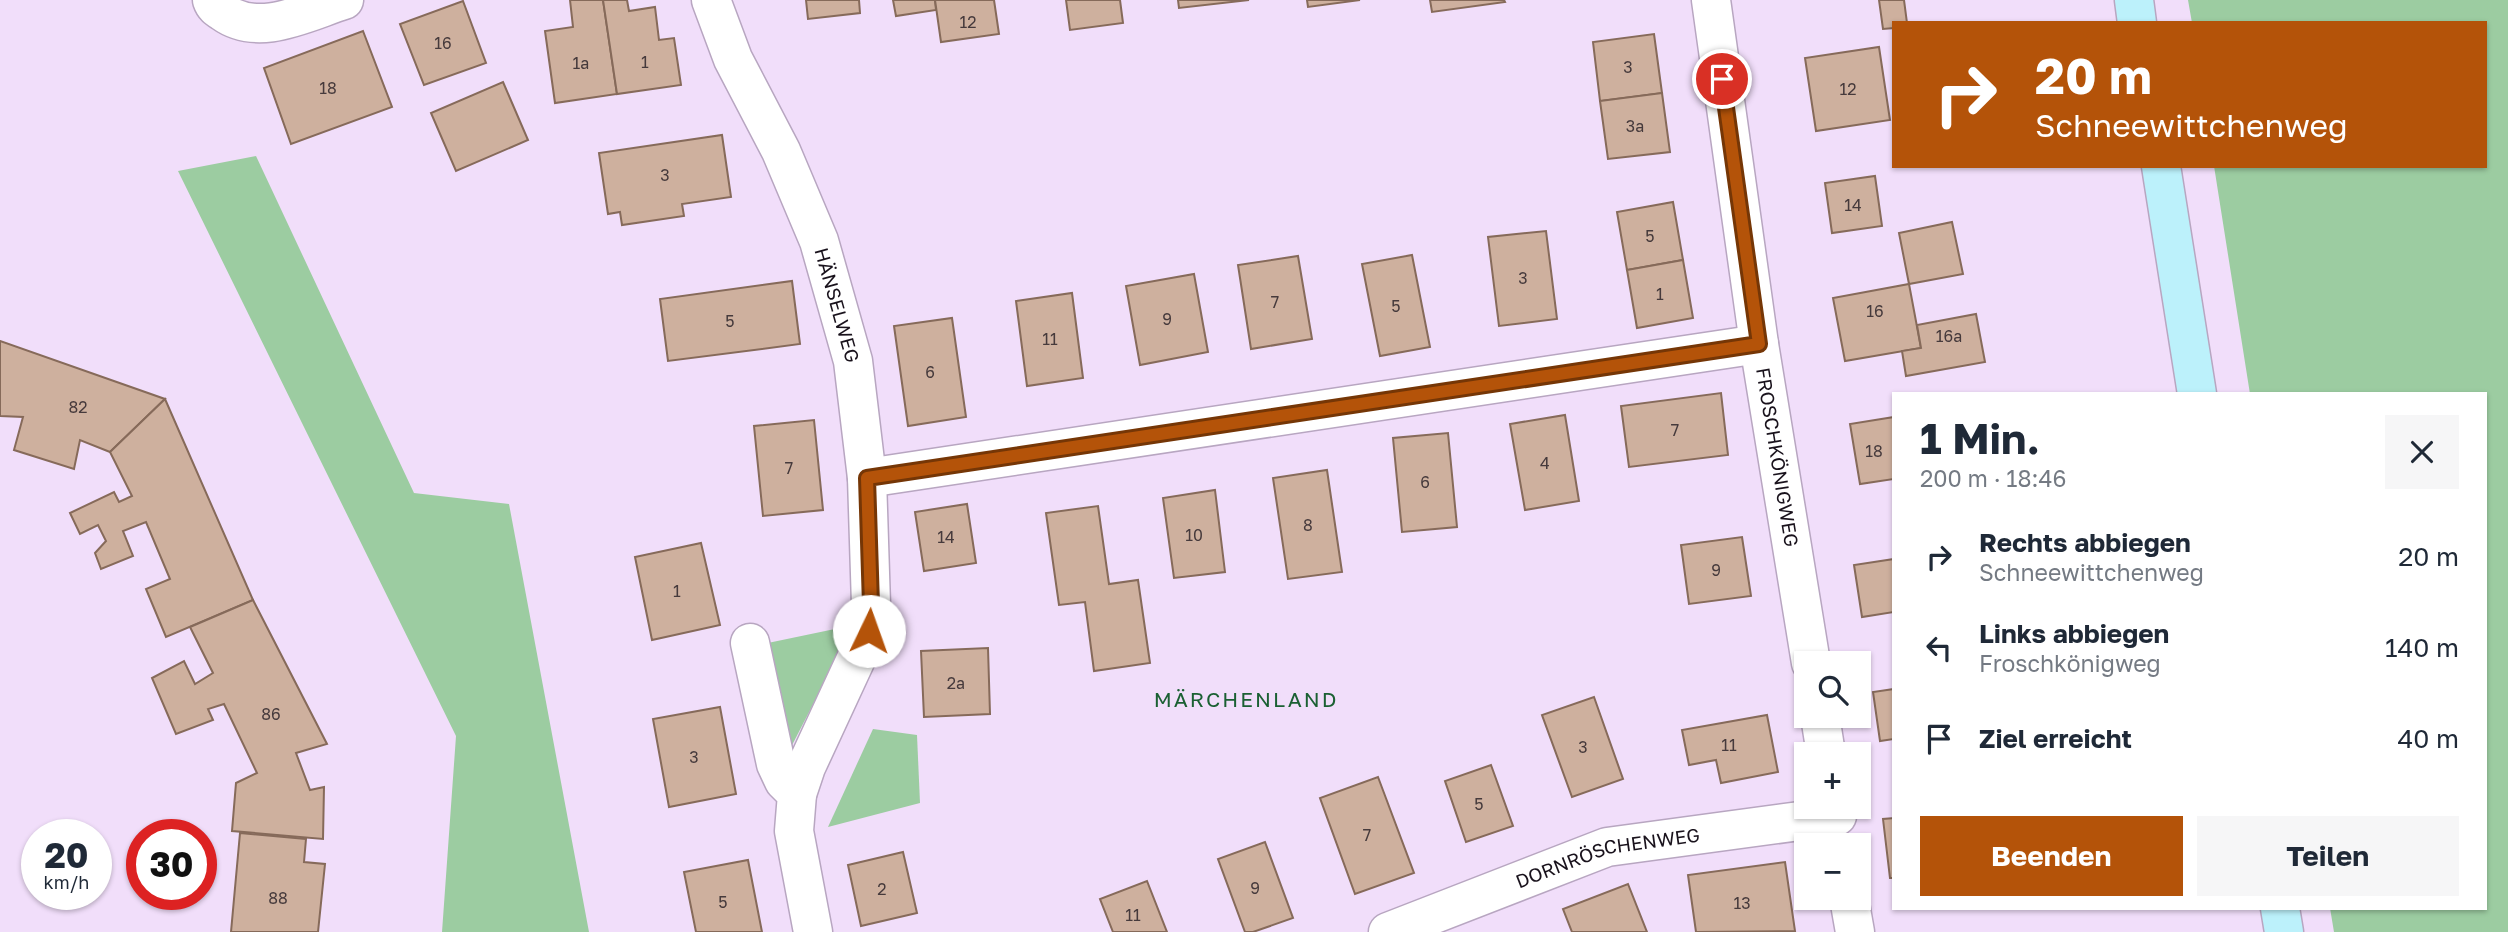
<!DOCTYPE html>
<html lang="de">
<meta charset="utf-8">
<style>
:root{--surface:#fff;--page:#f6f6f7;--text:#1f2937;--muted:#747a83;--accent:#b45309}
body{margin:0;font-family:"Golos Text",sans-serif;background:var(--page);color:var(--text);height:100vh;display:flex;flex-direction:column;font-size:26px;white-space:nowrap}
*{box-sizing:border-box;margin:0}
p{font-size:23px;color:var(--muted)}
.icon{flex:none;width:38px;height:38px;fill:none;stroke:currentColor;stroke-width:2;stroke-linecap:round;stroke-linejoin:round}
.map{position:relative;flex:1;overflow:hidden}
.details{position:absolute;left:1892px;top:392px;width:595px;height:518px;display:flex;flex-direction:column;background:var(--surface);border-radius:0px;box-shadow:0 2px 5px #0004}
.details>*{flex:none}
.top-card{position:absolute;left:1892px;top:21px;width:595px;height:147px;border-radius:0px;box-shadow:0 2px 5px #0004;background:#b45309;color:#fff;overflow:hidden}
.tools{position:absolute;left:1794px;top:651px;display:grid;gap:14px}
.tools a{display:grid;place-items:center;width:77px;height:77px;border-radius:0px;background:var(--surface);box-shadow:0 2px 5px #0004;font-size:35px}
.speed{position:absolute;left:21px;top:819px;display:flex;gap:14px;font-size:35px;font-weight:700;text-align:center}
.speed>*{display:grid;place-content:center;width:91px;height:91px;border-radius:50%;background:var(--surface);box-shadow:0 2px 5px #0004;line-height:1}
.speed small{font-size:18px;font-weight:400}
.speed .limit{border:10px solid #d22;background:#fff;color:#111}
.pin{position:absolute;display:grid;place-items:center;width:60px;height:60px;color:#fff;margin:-30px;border:4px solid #fff;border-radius:50%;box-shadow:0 2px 7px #0007}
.me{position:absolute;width:77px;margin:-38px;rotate:3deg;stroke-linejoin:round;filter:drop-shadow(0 0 5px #0008)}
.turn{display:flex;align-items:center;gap:24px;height:147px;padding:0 28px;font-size:32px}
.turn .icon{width:91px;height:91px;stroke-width:2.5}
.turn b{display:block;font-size:49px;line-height:60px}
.round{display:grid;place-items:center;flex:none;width:74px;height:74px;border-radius:0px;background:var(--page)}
.head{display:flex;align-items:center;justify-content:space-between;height:119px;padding:0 28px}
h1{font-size:42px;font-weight:700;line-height:52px}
.button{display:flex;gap:14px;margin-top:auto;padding:14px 28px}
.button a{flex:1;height:80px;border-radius:0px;background:var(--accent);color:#fff;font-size:28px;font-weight:700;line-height:80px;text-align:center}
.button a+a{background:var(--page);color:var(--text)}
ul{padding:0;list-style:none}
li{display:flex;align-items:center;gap:21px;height:91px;padding:0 28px}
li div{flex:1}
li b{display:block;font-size:26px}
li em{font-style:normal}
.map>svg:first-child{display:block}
.green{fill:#9ccca1}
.building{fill:#ceb09e;stroke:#866a5a;stroke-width:2}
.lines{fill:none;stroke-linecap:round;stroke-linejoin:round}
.minor-casing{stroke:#b8a6c1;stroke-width:41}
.secondary-casing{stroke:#b8a6c1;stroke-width:41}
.minor{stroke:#fff;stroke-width:38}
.secondary{stroke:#bcf1fb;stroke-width:38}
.route-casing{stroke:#753606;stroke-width:18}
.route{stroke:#b45309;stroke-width:12}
.labels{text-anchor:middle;stroke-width:6;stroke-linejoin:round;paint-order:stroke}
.number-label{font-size:16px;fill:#463a3c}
.street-label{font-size:19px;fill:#19121c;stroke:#f1defa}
.neighbourhood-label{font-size:21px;letter-spacing:2px;fill:#1b6033;stroke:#f1defa}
</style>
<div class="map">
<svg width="2508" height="932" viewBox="0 0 2508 932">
<rect width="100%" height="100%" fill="#f1defa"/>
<!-- green -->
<g class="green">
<path d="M2188,0H2508V932H2334L2330,908H2485V394H2250L2214,166H2485V23H2192Z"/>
<path d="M256,156L414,493L509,504L589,932H442L456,736L178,171Z"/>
<path d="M854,625L789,751L763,644Z"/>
<path d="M873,729L917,735L920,803L828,827Z"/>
</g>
<!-- building -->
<g class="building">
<path d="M570,0H603L617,94L555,103L545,31L573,27Z"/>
<path d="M603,0H627L629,11L655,7L659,40L674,38L681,85L617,94Z"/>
<path d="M806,0H859L860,13L808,19Z"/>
<path d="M893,0H935L936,10L896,16Z"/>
<path d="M935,0H994L999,34L941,42Z"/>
<path d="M1066,0H1120L1123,23L1070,30Z"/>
<path d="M1178,0H1249L1179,8Z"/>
<path d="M1307,0H1360L1308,7Z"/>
<path d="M1430,0H1504L1505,2L1432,12Z"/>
<path d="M1879,0H1904L1907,23H1894V28L1883,29Z"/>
<path d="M463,1L486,63L424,85L400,24Z"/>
<path d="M363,31L392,107L291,144L264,68Z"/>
<path d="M1654,34L1662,93L1600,101L1593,42Z"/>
<path d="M1879,47L1890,120L1816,131L1805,58Z"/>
<path d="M503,82L528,140L456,171L431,113Z"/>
<path d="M1662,93L1670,152L1608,159L1600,101Z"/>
<path d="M722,135L731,197L682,204L684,216L622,225L620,212L608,214L599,153Z"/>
<path d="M1875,176L1882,226L1832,233L1825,183Z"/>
<path d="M1673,202L1683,260L1627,270L1617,212Z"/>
<path d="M1952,222L1963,274L1909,284L1899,233Z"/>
<path d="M1546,231L1557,319L1499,326L1488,237Z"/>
<path d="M1412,255L1430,347L1380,356L1362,264Z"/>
<path d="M1298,256L1312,339L1251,349L1238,265Z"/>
<path d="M1683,260L1693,318L1637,328L1627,270Z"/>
<path d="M1194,274L1208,352L1140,365L1126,286Z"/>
<path d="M792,281L800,344L668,361L660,299Z"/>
<path d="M1909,284L1921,348L1845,361L1833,298Z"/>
<path d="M1072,293L1083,378L1027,386L1016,301Z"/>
<path d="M1976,314L1985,362L1906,376L1902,351L1921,348L1917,325Z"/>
<path d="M952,318L966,417L908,426L894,326Z"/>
<path d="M0,341L165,399L110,452L80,440L74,469L14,450L23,417L0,416Z"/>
<path d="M1721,393L1728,455L1629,467L1621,406Z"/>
<path d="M165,399L253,600L166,637L146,589L170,579L146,522L123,531L133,556L101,569L95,553L106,541L98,525L80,534L70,513L114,492L119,502L132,496L110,452Z"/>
<path d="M1565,415L1579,501L1525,510L1510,424Z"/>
<path d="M1894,417V479L1860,484L1850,424Z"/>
<path d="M814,420L823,510L763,516L754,426Z"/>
<path d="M1448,433L1457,527L1402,532L1393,438Z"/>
<path d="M1327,470L1342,572L1288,579L1273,478Z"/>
<path d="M1215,490L1225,572L1174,578L1163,498Z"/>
<path d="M967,504L976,563L924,571L915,512Z"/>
<path d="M1098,506L1109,584L1138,580L1150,663L1094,671L1085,602L1059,605L1046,513Z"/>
<path d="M1742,537L1751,596L1689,604L1681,545Z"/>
<path d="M701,543L720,625L652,640L635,557Z"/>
<path d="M1894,559V612L1862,617L1854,565Z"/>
<path d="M253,600L327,744L296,753L310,790L324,787L323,839L232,831L236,783L257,773L224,704L208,709L213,720L176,734L152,678L184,661L195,684L213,673L190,627Z"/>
<path d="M988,648L990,714L924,717L921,651Z"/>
<path d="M1894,689V739L1880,741L1873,692Z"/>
<path d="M1594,697L1623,779L1572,797L1542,715Z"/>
<path d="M720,707L736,794L669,807L653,719Z"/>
<path d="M1767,715L1778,772L1721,783L1716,760L1689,765L1682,730Z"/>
<path d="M1491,765L1513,826L1466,842L1445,781Z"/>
<path d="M1378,777L1414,873L1355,894L1320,798Z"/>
<path d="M1894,818V878H1890L1883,819Z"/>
<path d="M240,833L306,839L304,862L325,864L318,932H231Z"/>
<path d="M1265,842L1293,918L1253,932H1245L1218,859Z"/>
<path d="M903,852L917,913L861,926L848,865Z"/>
<path d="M748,860L762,932H696L684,872Z"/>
<path d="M1785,862L1795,931L1696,932L1688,875Z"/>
<path d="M1147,881L1167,932H1113L1100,899Z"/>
<path d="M1628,884L1647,932H1572L1563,909Z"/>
</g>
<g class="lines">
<!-- minor casing -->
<g class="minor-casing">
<g id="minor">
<path d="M212,0C214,6 217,8 223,12C259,38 306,12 344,0"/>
<path id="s1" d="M711,0L733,59L781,151L819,241L853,361L867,478L871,605L869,631L806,767L797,794"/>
<path id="s2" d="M1711,0L1759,344L1811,663"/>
<path d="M867,478L1759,344"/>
<path d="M750,643L776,764L784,781L797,794L794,831L813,932"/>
<path d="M1820,716L1826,754"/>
<path d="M1849,898L1855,932"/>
<path id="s3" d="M1388,932L1607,847L1837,816"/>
</g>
</g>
<!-- secondary casing -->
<g class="secondary-casing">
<g id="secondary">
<path d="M2134,0L2137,23"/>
<path d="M2161,166L2197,394"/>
<path d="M2280,908L2284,932"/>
</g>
</g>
<!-- minor -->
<use href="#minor" class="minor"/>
<!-- secondary -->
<use href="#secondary" class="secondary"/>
</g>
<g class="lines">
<!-- route casing -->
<g class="route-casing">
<path id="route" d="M869,631L871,605L867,478L1759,344L1722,79"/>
</g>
<!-- route -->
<use href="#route" class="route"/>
</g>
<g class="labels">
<!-- number labels -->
<g class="number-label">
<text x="968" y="28">12</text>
<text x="443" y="49">16</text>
<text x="645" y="68">1</text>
<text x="581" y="69">1a</text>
<text x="1628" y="73">3</text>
<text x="328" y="94">18</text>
<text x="1848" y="95">12</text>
<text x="1635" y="132">3a</text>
<text x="665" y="181">3</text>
<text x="1853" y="211">14</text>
<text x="1650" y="242">5</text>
<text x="1523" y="284">3</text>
<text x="1660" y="300">1</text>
<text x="1275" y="308">7</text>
<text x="1396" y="312">5</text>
<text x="1875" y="317">16</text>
<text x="1167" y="325">9</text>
<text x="730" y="327">5</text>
<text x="1949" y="342">16a</text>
<text x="1050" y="345">11</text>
<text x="930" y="378">6</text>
<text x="78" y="413">82</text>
<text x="1675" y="436">7</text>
<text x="1874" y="457">18</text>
<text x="1545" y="469">4</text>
<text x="789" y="474">7</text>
<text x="1425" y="488">6</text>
<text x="1308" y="531">8</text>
<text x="1194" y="541">10</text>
<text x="946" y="543">14</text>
<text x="1716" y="576">9</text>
<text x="677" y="597">1</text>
<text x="956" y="689">2a</text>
<text x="271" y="720">86</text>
<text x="1729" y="751">11</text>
<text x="1583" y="753">3</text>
<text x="694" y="763">3</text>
<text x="1479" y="810">5</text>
<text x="1367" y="841">7</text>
<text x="1255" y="894">9</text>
<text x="882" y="895">2</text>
<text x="278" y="904">88</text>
<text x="723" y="908">5</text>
<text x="1742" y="909">13</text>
<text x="1133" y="921">11</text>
</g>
<!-- street labels -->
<g class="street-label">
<text dy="7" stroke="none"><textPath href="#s1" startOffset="331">HÄNSELWEG</textPath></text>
<text dy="7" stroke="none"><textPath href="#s2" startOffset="462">FROSCHKÖNIGWEG</textPath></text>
<text dy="7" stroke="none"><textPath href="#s3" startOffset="233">DORNRÖSCHENWEG</textPath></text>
</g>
<!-- neighbourhood labels -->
<g class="neighbourhood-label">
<text x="1246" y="707">MÄRCHENLAND</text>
</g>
</g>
</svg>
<div class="tools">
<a><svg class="icon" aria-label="search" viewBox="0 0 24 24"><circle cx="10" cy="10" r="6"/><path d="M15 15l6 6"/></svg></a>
<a>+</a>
<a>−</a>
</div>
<div class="speed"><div>20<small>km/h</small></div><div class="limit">30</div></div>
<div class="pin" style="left:1722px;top:79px;background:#d93025"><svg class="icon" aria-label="arrive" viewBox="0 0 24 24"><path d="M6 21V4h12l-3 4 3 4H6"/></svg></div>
<svg class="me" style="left:869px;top:631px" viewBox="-20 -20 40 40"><circle r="19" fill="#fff"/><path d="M0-13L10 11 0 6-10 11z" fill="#b45309"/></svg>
<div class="top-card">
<div class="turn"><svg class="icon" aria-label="right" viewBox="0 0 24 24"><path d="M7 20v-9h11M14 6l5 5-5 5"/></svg><div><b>20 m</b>Schneewittchenweg</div></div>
</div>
<section class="details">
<div class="head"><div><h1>1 Min.</h1><p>200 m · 18:46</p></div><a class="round"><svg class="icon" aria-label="close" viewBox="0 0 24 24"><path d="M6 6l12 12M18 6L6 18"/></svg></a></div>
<ul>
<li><svg class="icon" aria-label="right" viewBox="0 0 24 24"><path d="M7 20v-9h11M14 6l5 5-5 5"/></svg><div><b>Rechts abbiegen</b><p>Schneewittchenweg</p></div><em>20 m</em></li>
<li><svg class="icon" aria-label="left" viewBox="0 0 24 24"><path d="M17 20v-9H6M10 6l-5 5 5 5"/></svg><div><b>Links abbiegen</b><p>Froschkönigweg</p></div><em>140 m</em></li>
<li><svg class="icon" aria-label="arrive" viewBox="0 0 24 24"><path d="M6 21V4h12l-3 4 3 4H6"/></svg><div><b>Ziel erreicht</b></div><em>40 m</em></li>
</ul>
<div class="button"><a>Beenden</a><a>Teilen</a></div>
</section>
</div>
